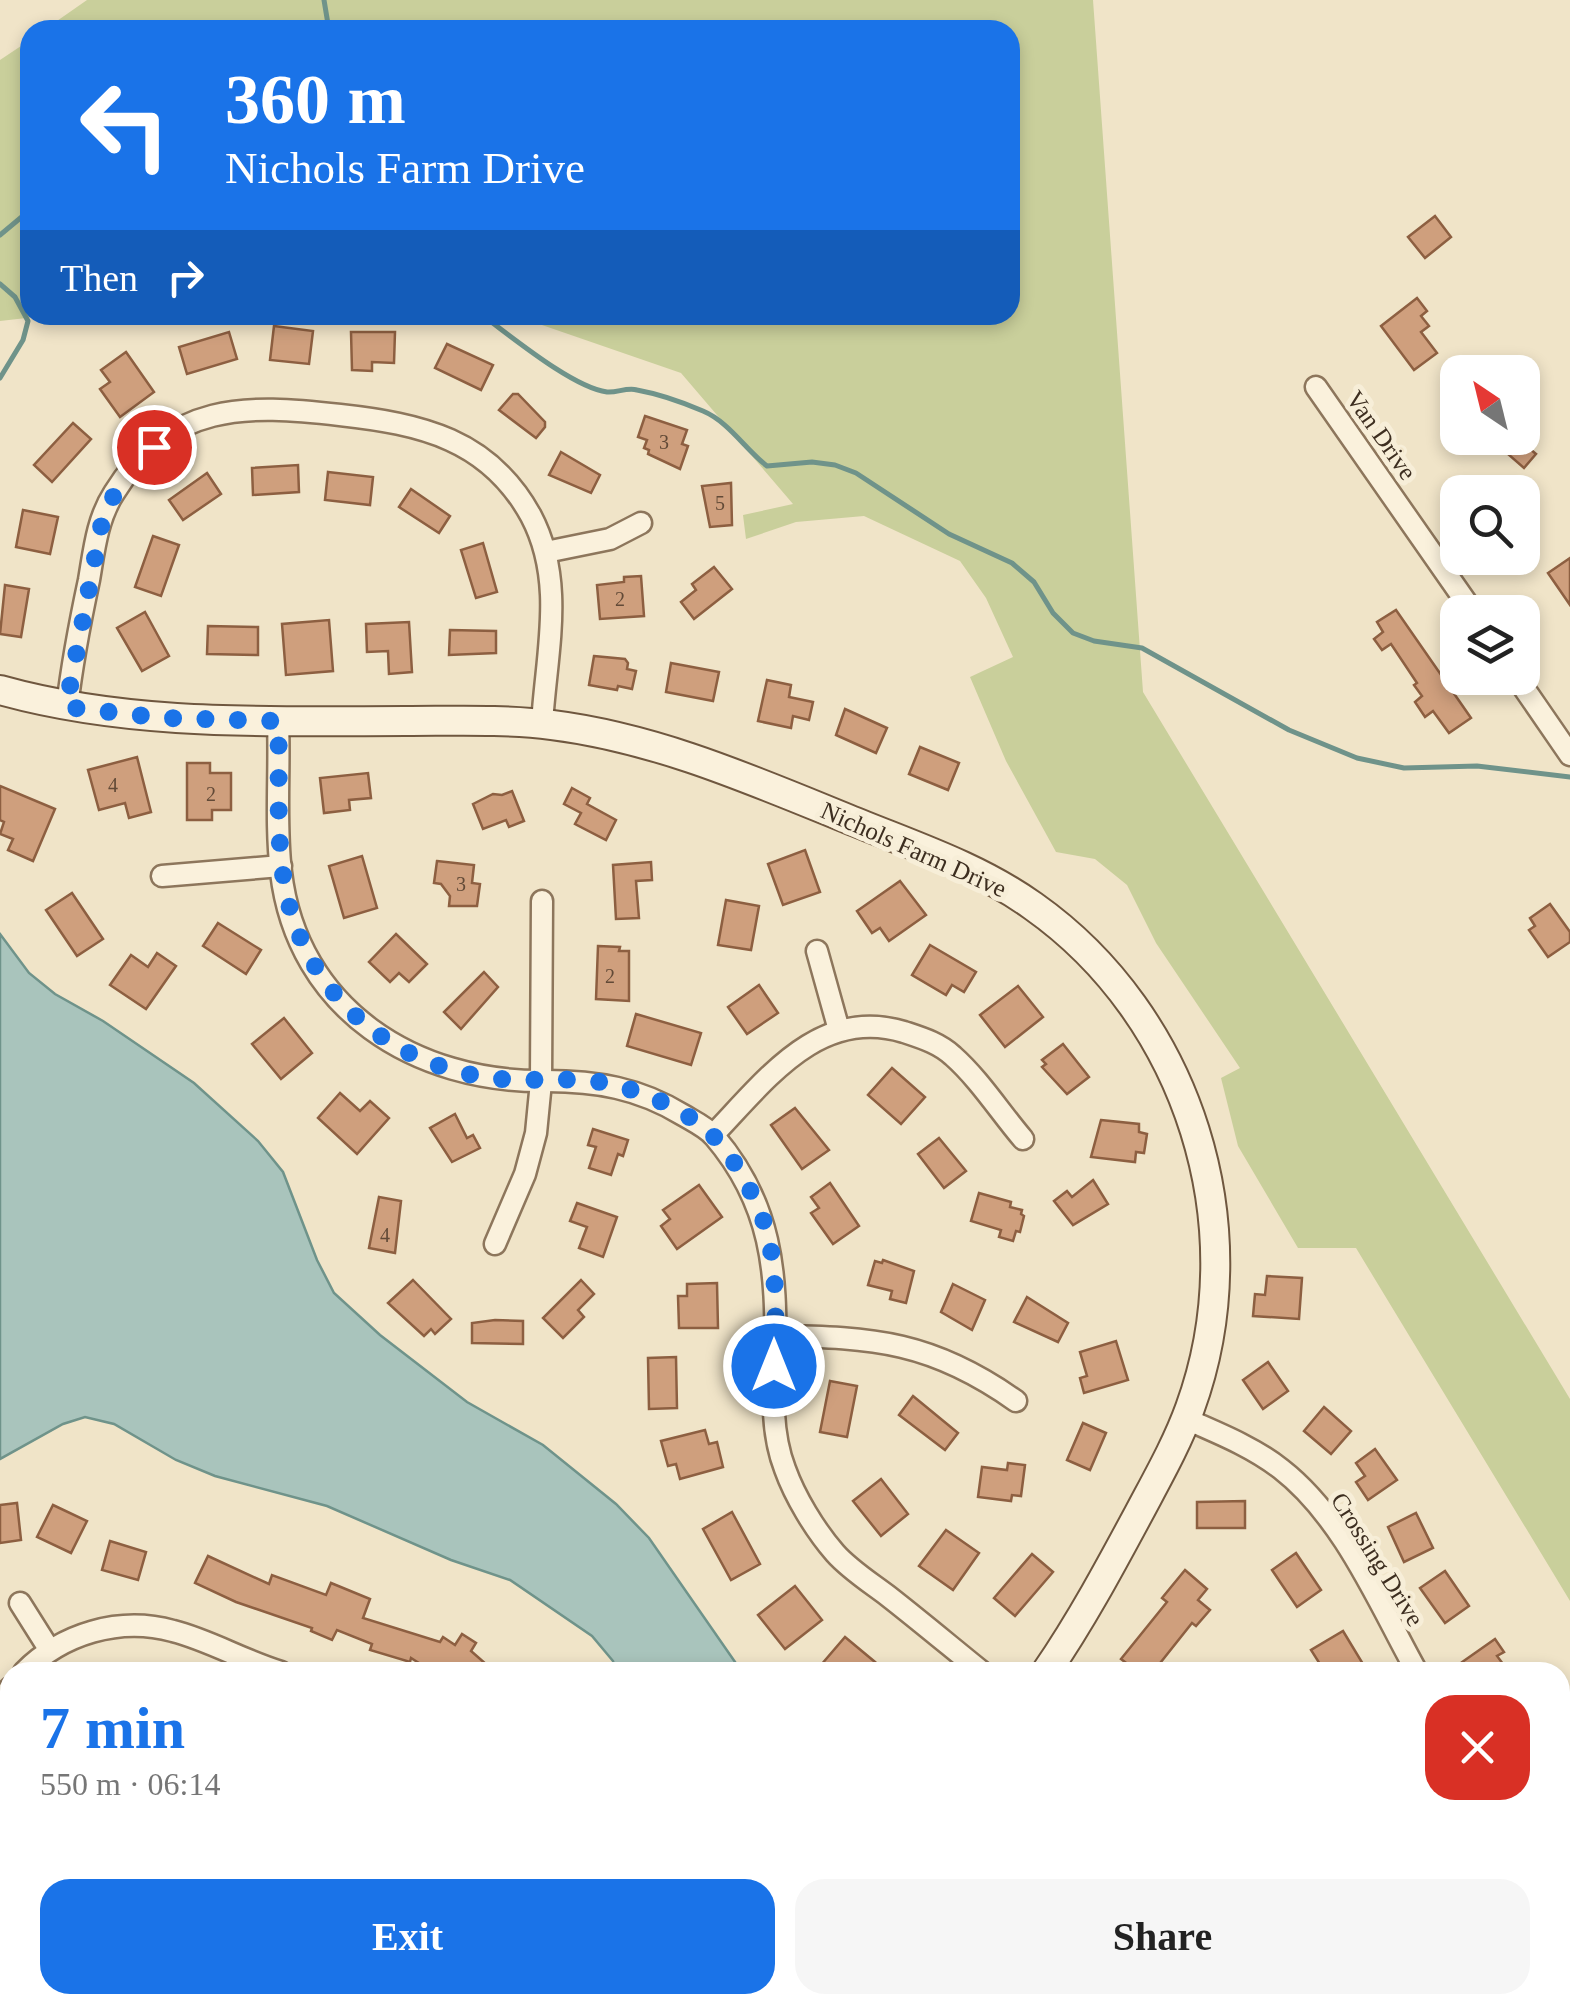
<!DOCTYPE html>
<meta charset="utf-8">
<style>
:root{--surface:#fff;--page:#f6f6f6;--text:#222;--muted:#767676;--accent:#1a73e8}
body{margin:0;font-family:"Times New Roman",serif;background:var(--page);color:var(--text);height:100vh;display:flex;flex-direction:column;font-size:38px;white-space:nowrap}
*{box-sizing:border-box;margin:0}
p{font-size:32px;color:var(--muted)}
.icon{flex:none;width:55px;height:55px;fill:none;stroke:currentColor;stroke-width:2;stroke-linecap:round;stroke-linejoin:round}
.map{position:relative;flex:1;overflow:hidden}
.sheet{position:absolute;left:0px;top:1662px;width:1570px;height:352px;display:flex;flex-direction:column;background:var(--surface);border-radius:30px 30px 0 0;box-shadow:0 5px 15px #0003}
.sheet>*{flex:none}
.hud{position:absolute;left:20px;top:20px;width:1000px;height:305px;border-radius:30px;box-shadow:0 5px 15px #0003;background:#1a73e8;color:#fff;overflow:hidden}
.needle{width:65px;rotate:325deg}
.buttons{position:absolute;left:1440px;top:355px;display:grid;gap:20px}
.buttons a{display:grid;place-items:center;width:100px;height:100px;border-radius:20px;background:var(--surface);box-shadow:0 5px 15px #0003;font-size:50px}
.pin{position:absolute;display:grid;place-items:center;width:85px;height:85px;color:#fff;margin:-42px;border:5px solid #fff;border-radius:50%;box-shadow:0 2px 10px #0007}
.me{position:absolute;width:110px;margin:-55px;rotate:0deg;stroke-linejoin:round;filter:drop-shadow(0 0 8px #0008)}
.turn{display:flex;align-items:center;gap:35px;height:210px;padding:0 40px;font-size:45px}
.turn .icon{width:130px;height:130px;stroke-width:2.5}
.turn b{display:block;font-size:70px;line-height:85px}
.then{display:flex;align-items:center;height:95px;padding:0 40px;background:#0003;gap:20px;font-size:38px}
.round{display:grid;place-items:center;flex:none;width:105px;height:105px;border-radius:30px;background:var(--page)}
.head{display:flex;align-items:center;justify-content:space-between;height:170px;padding:0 40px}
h1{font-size:60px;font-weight:800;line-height:75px;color:var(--accent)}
.button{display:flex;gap:20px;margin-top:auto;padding:20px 40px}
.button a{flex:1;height:115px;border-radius:30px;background:var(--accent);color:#fff;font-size:40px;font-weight:800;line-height:115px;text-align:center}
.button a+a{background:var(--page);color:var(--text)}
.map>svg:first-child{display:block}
.green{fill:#c9cf9b}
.water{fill:#a9c4bc;stroke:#6f938a;stroke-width:2.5}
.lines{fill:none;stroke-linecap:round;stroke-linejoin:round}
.stream{stroke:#6f938a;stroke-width:5}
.building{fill:#cf9f7d;stroke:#8d5f41;stroke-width:2.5}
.street-casing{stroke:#8d765c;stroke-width:25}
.secondary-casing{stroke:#6f573f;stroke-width:32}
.street{stroke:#faf1dc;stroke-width:20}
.secondary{stroke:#faf1dc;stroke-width:28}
.route{stroke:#1a73e8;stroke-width:18;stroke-dasharray:0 32.4}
.labels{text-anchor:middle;stroke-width:10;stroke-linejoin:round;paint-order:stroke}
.number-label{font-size:20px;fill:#624a37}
.street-label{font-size:25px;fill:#3d2e20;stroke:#f7eed8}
</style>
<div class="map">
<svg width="1570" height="2014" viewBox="0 0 1570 2014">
<rect width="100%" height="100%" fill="#f0e4c8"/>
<!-- green -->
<g class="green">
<path d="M87,0H1093L1143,692L1570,1399V1601L1356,1248H1298L1238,1146L1221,1078L1240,1068L1156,943L1127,885L1095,859L1056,852L1006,761L970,677L1013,657L986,598L960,561L864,516L796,522L746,539L743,515L793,504L681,373L513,315H1010V30H44Z"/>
<path d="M30,40V315H53L0,321V60Z"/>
</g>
<!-- water -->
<path class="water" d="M0,934L29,973L55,994L103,1021L194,1083L258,1141L283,1172L317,1260L334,1293L380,1335L467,1402L543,1445L616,1504L649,1538L742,1672H616L613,1661L592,1636L510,1580L451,1560L327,1506L215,1476L176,1460L114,1424L85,1417L63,1424L0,1459Z"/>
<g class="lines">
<!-- stream -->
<g class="stream">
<path d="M324,0L329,30"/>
<path d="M0,235L30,210"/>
<path d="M0,284L15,297L28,321L23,340L0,378"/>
<path d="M482,315C511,336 572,387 607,392C617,393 627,387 637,390C659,394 682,402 703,411C729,422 745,449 767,466L812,462L835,465L856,473L949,534L1012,563L1034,582L1053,613L1073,633L1094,641L1142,648L1289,730L1357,758L1404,768L1477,766L1570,777"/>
<path d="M1560,1739L1570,1738"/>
<path d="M952,2005L958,2014"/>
</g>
</g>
<!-- building -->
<g class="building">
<path d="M1435,216L1451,237L1425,258L1408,237Z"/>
<path d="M1417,298L1427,311L1421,316L1429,326L1421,332L1437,353L1414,370L1381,326Z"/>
<path d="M274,326L313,331L309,364L270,360Z"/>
<path d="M229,332L237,359L187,374L179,347Z"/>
<path d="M351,332H395L394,363L372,362V371L352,370Z"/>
<path d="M447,344L493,365L481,390L435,368Z"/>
<path d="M126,352L154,392L120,417L100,389L110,382L101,370Z"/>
<path d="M513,394H518L545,422V427L536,438L499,410Z"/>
<path d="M645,416L687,430L682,444L688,446L680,469L648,454L649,450L644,448L647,440L638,437Z"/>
<path d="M73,423L91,439L52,482L34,465Z"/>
<path d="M1510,438H1517L1536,454L1524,468L1501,448Z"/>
<path d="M561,452L600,475L591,493L549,475Z"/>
<path d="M298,465L299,492L253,495L252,468Z"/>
<path d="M328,472L373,477L370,505L325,500Z"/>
<path d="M207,473L221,494L183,520L169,500Z"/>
<path d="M731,483L732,525L710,527L702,486Z"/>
<path d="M411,489L450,516L439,533L399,507Z"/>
<path d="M23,510L58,517L50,554L16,547Z"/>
<path d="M153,536L179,545L161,596L135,587Z"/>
<path d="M483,543L497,592L476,598L461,550Z"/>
<path d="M1570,558V605L1548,573Z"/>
<path d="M714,567L732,589L694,619L681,602L696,590L692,584Z"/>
<path d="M641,576L644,616L600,619L597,585L624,582V577Z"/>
<path d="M5,585L29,589L21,637L0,634Z"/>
<path d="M1396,610L1471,718L1449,733L1433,711L1425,717L1415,702L1422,696L1414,685L1417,683L1391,644L1382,650L1374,639L1383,632L1377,622Z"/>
<path d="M145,612L169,656L142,671L117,628Z"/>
<path d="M329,620L333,671L286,675L282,624Z"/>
<path d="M409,622L412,672L389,674L388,651L367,652L366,624Z"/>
<path d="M208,626L258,627V655L207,654Z"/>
<path d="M450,630L496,631V653L449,655Z"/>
<path d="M594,656L625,659L628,663L627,669L636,671L632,689L618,686L617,690L589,685Z"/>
<path d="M671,663L719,672L713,701L666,692Z"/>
<path d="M767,680L791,685L789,697L813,702L809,720L793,716L791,728L758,721Z"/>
<path d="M845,709L887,728L876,753L836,735Z"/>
<path d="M920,747L959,763L948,790L909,774Z"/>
<path d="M137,757L151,812L129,818L125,803L99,810L88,770Z"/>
<path d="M187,763H210V773H231V810H212V820H187Z"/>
<path d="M368,773L371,798L349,800L350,810L324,813L320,778Z"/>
<path d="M0,786L55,809L33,861L8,850L13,839L0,834L4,822L0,820Z"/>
<path d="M572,788L590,798L587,804L616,820L606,840L575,824L581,813L564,804Z"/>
<path d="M512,791L524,821L509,827L506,820L483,829L473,804L493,794L502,795Z"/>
<path d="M805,850L820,892L783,905L768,864Z"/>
<path d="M362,856L377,908L344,918L329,866Z"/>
<path d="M437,861L474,865L472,883L480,884L477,906H449L450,896L441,884L434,883Z"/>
<path d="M651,862L652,880L636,881L639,918L616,919L613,865Z"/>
<path d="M900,881L926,915L889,941L880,928L872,933L857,911Z"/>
<path d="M72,893L103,939L77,956L46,910Z"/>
<path d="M726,900L759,906L751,950L718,945Z"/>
<path d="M1550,904L1570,932V942L1548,957L1529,930L1535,926L1530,918Z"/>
<path d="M218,923L261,950L246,974L203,946Z"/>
<path d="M396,934L427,964L409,982L399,973L390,982L369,962Z"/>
<path d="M930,945L976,972L964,992L952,985L946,995L912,975Z"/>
<path d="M598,946L620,947L619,951H629V1001L596,999Z"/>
<path d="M157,953L176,966L146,1009L110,985L131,955L148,967Z"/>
<path d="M484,972L498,987L461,1029L444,1012Z"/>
<path d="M759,985L778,1013L747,1034L728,1007Z"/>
<path d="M1018,986L1043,1017L1005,1047L980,1015Z"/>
<path d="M636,1014L701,1033L691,1065L627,1046Z"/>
<path d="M284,1018L312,1053L281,1079L252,1044Z"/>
<path d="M1063,1044L1089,1077L1067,1094L1042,1067L1046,1064L1042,1060Z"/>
<path d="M892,1068L925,1097L901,1124L868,1095Z"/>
<path d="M340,1093L360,1111L370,1101L389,1118L357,1154L318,1118Z"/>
<path d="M795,1108L829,1150L802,1169L771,1125Z"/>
<path d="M455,1114L467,1138L473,1135L480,1148L452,1162L430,1128Z"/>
<path d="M1101,1120L1139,1124V1132L1147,1134L1144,1153L1136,1152L1135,1162L1091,1157Z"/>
<path d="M593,1129L628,1140L623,1156L618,1154L611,1175L589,1168L596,1147L588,1145Z"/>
<path d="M939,1138L966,1171L944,1188L918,1154Z"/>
<path d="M1093,1180L1108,1204L1073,1225L1054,1201L1067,1191L1072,1197Z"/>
<path d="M830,1183L859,1226L833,1244L811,1213L819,1208L811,1197Z"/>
<path d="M699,1185L722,1217L677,1249L661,1226L670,1219L663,1210Z"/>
<path d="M979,1193L1011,1202L1010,1207L1022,1210L1021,1214L1024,1216L1020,1232L1016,1231L1013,1241L999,1237L1001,1230L971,1221Z"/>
<path d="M379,1197L401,1201L395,1253L369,1248Z"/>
<path d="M577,1203L617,1217L603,1257L579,1248L587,1227L570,1221Z"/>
<path d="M883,1260L914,1271L906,1303L890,1299L892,1291L868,1285L875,1261L882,1263Z"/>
<path d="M1267,1276L1302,1278L1299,1319L1253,1316L1255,1294L1265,1295Z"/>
<path d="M413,1280L451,1319L435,1334L431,1329L424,1336L388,1303Z"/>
<path d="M581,1280L594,1294L578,1310L584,1317L563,1338L543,1318Z"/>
<path d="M717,1283L718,1328H679L678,1296H687V1284Z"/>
<path d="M953,1284L985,1300L972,1330L941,1312Z"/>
<path d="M1027,1297L1068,1323L1058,1342L1014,1322Z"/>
<path d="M495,1320L523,1321V1344L472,1343V1323Z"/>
<path d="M1116,1341L1128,1380L1084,1393L1080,1378L1087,1376L1080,1352Z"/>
<path d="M676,1357L677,1408L649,1409L648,1358Z"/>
<path d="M1268,1362L1288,1391L1263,1409L1243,1380Z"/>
<path d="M830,1381L857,1386L847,1437L820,1432Z"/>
<path d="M913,1396L958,1433L945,1450L899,1415Z"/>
<path d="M1324,1407L1351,1431L1331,1454L1304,1431Z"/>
<path d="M1083,1423L1106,1433L1090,1470L1067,1460Z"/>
<path d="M705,1430L709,1444L717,1442L723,1467L680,1479L676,1464L668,1466L661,1441Z"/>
<path d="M1375,1449L1397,1480L1368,1500L1356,1482L1365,1476L1356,1463Z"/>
<path d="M1008,1463L1025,1465L1021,1496L1012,1495L1011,1501L978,1497L982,1467L1007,1470Z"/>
<path d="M881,1479L908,1514L881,1536L853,1501Z"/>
<path d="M1245,1501V1528H1197V1502Z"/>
<path d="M17,1503L21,1540L0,1543V1505Z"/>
<path d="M53,1505L87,1521L71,1553L37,1537Z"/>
<path d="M732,1512L760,1564L731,1580L703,1529Z"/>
<path d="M1416,1513L1433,1548L1404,1562L1388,1527Z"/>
<path d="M946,1530L979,1553L953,1590L919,1566Z"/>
<path d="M110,1541L146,1552L138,1580L102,1570Z"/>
<path d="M1296,1553L1321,1590L1297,1607L1272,1570Z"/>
<path d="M1032,1554L1053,1572L1015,1616L994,1598Z"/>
<path d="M208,1556L269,1584L272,1575L326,1595L331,1583L370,1599L363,1618L440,1642L443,1637L455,1645L462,1634L476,1643L471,1651L495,1672H433L411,1658L410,1662L370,1650L372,1644L337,1630L332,1640L311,1631L312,1628L236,1602L195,1583Z"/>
<path d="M1185,1570L1207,1589L1198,1600L1210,1610L1196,1626L1192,1623L1153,1672H1138L1121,1659L1167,1602L1162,1598Z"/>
<path d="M1445,1571L1469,1606L1445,1623L1420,1588Z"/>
<path d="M795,1586L822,1620L785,1649L758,1615Z"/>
<path d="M1343,1631L1363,1664L1348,1672H1325L1311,1650Z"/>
<path d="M845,1637L875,1662L866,1672H815Z"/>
<path d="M1495,1639L1504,1652L1497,1656L1509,1672H1448Z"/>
</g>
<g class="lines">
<!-- street casing -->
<g class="street-casing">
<g id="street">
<path d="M1316,387L1473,612"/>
<path d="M546,552L610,539L641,523"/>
<path d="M1517,678L1570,755"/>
<path d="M67,707C72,664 80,622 89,580C94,551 97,519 114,493C170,402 246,404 340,415C421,424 489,439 531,516C566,582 546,654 542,724"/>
<path d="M278,721C280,771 275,823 281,872C297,1010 416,1083 546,1081C596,1081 639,1088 683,1115C693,1121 706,1127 714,1136C772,1204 777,1272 775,1356C773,1394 771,1433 785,1469C795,1497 815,1530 835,1553C850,1570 871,1583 888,1596C920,1621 951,1647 982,1672"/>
<path d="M162,876L281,866"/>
<path d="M817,951L839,1030"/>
<path d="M713,1135C766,1080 819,1006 904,1032C922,1038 939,1043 953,1056C979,1079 1000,1112 1023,1139"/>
<path d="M495,1244L525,1174L536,1133L541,1082L542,901"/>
<path d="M775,1336C874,1337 933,1342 1016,1401"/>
<path d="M1186,1419C1218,1433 1253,1447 1281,1469C1344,1518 1379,1604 1417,1672"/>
<path d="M20,1603L49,1649"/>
<path d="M24,1672C62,1634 119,1616 173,1631C209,1640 244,1661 281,1672"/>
<path d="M0,1704L10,1688"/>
</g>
</g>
<!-- secondary casing -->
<g class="secondary-casing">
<g id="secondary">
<path d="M0,690C132,727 270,721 406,721C455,721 504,719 552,725C656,738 752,780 848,819C911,845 977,866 1033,906C1189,1016 1256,1227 1190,1408C1177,1444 1157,1479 1139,1513C1110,1567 1081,1621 1046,1672"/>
<path d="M395,2014L417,2005"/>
</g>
</g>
<!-- street -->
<use href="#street" class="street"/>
<!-- secondary -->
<use href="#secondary" class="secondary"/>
</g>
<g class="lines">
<!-- route -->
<path class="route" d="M154,447L124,479L104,512L66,707L164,718L278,721C281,788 272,860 295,924C324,1005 394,1061 478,1076C519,1084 560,1076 600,1082C636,1088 681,1107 709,1132C735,1155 764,1211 770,1244C777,1283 776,1326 774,1366"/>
</g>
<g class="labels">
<!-- number labels -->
<g class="number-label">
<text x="664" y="449">3</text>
<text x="720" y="510">5</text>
<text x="620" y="606">2</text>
<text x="113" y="792">4</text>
<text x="211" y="801">2</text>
<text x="461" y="891">3</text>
<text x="610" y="983">2</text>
<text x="385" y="1242">4</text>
</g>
<!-- street labels -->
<g class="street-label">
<text transform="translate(1382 435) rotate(55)" y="9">Van Drive</text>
<text transform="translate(914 849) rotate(24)" y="9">Nichols Farm Drive</text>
<text transform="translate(1378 1559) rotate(58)" y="9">Crossing Drive</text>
</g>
</g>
</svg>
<div class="buttons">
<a><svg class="needle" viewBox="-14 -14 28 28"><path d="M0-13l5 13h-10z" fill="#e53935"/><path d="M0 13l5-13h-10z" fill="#767676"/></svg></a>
<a><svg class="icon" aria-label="search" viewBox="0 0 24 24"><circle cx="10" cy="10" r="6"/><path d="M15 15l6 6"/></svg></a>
<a><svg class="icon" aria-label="layers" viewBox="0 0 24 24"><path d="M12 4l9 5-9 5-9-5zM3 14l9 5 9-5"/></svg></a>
</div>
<div class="pin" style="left:154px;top:447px;background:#d93025"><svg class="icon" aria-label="arrive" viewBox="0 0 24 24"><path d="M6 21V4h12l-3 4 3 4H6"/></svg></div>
<svg class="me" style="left:774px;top:1366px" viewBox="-20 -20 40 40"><circle r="17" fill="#1a73e8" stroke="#fff" stroke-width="3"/><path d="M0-11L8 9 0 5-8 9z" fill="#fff"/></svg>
<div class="hud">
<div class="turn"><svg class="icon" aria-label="left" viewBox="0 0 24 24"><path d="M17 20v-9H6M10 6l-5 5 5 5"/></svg><div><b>360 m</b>Nichols Farm Drive</div></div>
<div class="then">Then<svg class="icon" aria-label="right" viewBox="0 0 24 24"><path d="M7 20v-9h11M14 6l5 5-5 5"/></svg></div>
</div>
<section class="sheet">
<div class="head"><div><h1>7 min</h1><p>550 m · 06:14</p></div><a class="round" style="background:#d93025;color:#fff"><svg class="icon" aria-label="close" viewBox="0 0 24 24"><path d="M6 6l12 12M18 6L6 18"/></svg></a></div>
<div class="button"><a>Exit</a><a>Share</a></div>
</section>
</div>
